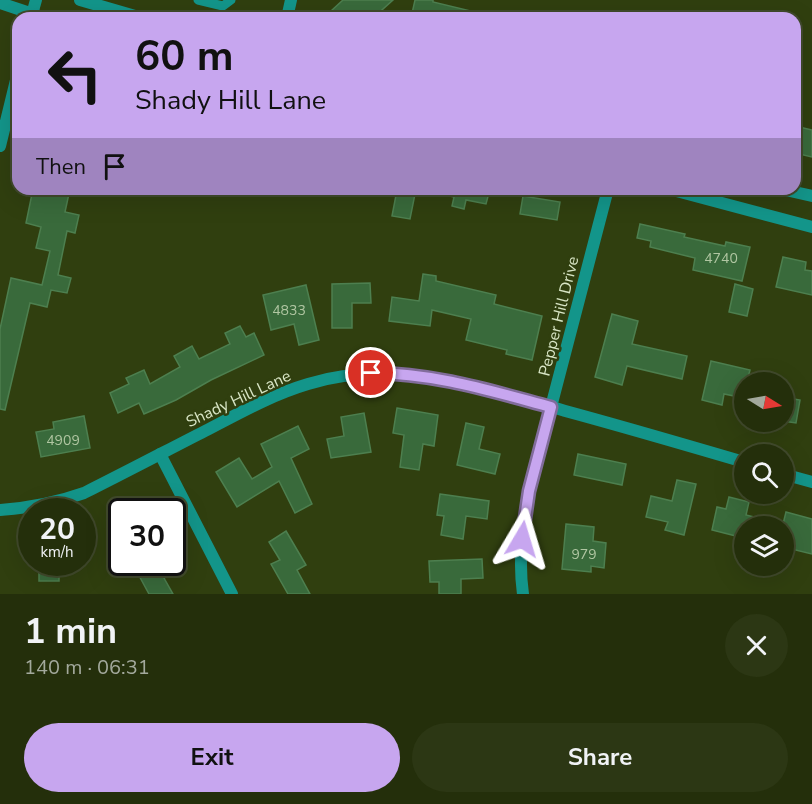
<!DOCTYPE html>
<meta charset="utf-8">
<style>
:root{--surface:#242f0b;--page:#2c3714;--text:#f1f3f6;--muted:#a3a99d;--line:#414a2c;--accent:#c7a6ef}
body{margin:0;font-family:"Nunito Sans",sans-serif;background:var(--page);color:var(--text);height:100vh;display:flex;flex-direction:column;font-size:22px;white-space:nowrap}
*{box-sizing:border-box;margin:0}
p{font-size:20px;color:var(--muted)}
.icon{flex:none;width:33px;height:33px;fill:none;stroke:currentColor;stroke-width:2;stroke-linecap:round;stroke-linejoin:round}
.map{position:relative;height:594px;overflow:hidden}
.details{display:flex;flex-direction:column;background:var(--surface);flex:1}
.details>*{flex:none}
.top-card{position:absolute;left:12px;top:12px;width:789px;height:183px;border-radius:18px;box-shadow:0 6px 24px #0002,0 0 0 2px var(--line);background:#c7a6ef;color:#111;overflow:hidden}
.needle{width:39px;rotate:101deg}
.tools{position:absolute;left:734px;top:372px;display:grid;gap:12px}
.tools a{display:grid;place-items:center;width:60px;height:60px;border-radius:50%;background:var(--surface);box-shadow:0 6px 24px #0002,0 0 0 2px var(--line);font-size:30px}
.speed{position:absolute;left:18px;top:498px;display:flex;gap:12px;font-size:30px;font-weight:700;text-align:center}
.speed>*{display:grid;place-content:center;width:78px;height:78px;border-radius:50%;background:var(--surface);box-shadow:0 6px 24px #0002,0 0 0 2px var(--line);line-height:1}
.speed small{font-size:15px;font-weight:400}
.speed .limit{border:3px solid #111;border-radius:9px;background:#fff;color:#111}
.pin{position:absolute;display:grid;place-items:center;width:51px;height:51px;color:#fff;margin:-26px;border:3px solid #fff;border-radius:50%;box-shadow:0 2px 6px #0007}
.me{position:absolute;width:66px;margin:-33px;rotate:7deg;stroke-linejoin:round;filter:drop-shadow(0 0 4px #0008)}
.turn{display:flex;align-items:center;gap:21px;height:126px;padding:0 24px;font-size:27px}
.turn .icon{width:78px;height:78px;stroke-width:2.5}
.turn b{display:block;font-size:42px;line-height:51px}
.then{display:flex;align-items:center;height:57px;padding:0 24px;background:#0003;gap:12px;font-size:22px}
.round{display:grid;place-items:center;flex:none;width:63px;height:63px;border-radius:32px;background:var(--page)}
.head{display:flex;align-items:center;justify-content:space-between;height:102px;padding:0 24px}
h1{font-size:36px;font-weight:700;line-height:45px}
.button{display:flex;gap:12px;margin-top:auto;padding:12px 24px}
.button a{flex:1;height:69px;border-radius:36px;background:var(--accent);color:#111;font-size:24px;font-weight:700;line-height:69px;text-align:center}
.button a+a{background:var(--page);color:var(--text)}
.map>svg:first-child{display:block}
.building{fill:#396a3b;stroke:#4d7f4f;stroke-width:1.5}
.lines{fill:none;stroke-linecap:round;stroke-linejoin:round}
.service{stroke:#13958a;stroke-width:9}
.minor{stroke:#13958a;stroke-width:12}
.tertiary{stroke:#13958a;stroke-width:12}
.route-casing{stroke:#816c9b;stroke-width:15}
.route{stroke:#c7a6ef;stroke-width:10}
.labels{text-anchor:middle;stroke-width:5;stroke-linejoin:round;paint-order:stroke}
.number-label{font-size:14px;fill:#b0c6a2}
.street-label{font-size:16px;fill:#d8e5c5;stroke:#303f0f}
</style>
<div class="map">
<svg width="812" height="594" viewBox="0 0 812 594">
<rect width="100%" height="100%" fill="#303f0f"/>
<!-- building -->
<g class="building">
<path d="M343,0H393L373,18H338L331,11Z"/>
<path d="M415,0H433V2L479,13L478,18H411Z"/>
<path d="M795,126L812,130V157L795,153Z"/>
<path d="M33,189H70L65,212L79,215L75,233L67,231L58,275L71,278L67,293L51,290L47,307L30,303L5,410L0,409V329L11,278L42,285L50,251L36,248L41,227L26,223Z"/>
<path d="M442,189H490L486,204L466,200L464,209L452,206L454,197L441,194Z"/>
<path d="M397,190L415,194L410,219L392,216Z"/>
<path d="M523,196L560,202L557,220L520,214Z"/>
<path d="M640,224L685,234L684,237L725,246L726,242L750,247L742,281L693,270L695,258L650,247L651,241L637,238Z"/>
<path d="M783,257L806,262L805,270L812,271V295L776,287Z"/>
<path d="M423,274L436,276V281L496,295L494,304L542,316L532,360L506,354L507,350L466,340L471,319L432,310L430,326L389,321L392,297L419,301Z"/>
<path d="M370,283L371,303H352V328H332V284Z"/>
<path d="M735,284L753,289L747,316L729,312Z"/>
<path d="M306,285L319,340L299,345L294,324L271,330L263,295Z"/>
<path d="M612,314L638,321L632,344L687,356L682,379L627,366L622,385L595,377Z"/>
<path d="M240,326L246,337L254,333L264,355L211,380L176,400L144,414L139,403L118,413L110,393L129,384L126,378L144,370L150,384L180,367L174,356L192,346L199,359L230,344L225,333Z"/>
<path d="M711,361L750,370L747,382H744V398L724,394L722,405L702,400Z"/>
<path d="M783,397L800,400L796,423L783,421Z"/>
<path d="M397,408L438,415L434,446L423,444L419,470L400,467L404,435L393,433Z"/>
<path d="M364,413L371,452L331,458L327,439L344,436L341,417Z"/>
<path d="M84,416L90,448L41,457L36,432L54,429L53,422Z"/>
<path d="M466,423L484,427L479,449L500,454L495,474L457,465Z"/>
<path d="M298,426L309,449L291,458L312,504L295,513L279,481L237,507L216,472L239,458L252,479L272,467L261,444Z"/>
<path d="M578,454L626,464L622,485L574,475Z"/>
<path d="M677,480L696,484L684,535L665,530L668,522L646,517L651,496L672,501Z"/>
<path d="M440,494L489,501L487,519L466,516L463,539L441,535L444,516L437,515Z"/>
<path d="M729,497L749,502L746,515L774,522V526H743L740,537L712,530L717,507L726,509Z"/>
<path d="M786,512L812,519V554L783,547V524Z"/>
<path d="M122,520V556L107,528Z"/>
<path d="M566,524L594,527L593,541L606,543L604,568L591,566V572L562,569Z"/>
<path d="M286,531L306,565L297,570L310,594H288L271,564L280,560L269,542Z"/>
<path d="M482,559L483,578L461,579V594H439V582H430L429,561Z"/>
<rect x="39" y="562" width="20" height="19"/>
<path d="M151,562H171L175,572L164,578L173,594H149L136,570Z"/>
</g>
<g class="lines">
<!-- service -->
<path class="service" d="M198,0L223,6L231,0"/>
<!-- minor -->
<g class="minor">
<path d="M31,18L36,0"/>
<path d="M287,18L291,0"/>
<path d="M0,146L18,72"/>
<path d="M160,454L232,594"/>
<path d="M783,474L812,482"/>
<path d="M0,510C29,508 56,503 84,493C124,473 164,452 205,431C238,414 271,395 308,384C396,357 484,388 569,412C628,428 686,445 744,462"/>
<path d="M523,594C518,559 523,525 529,491L608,189"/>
</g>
<!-- tertiary -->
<g class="tertiary">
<path d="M80,0L142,18"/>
<path d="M0,3L45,18"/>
<path d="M669,189L812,227"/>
<path d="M781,189L812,196"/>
</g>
</g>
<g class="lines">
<!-- route casing -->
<g class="route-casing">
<path id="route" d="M371,373C434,373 491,391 551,407L529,491L522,539"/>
</g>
<!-- route -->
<use href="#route" class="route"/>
</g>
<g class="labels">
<!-- number labels -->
<g class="number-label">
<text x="721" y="263">4740</text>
<text x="289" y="315">4833</text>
<text x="63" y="445">4909</text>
<text x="584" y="559">979</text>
</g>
<!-- street labels -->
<g class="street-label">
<text transform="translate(558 316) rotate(-76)" y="6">Pepper Hill Drive</text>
<text transform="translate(238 398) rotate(-25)" y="6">Shady Hill Lane</text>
</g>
</g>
</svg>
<div class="tools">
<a><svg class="needle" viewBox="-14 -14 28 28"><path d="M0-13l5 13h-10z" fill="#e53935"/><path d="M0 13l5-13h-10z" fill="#a3a99d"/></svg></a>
<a><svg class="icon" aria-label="search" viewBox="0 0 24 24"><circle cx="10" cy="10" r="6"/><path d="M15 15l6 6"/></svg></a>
<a><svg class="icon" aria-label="layers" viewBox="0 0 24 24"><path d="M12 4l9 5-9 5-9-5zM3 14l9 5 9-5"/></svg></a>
</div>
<div class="speed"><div>20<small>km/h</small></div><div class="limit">30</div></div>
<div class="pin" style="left:371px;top:373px;background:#d93025"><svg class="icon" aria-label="arrive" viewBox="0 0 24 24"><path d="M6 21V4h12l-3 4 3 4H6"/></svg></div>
<svg class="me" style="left:522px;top:539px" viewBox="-20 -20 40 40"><path d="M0-17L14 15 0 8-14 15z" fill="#c7a6ef" stroke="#fff" stroke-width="4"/></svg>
<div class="top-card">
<div class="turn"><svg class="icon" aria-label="left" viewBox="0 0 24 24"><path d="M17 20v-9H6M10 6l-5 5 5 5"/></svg><div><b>60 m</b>Shady Hill Lane</div></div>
<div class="then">Then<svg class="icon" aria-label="arrive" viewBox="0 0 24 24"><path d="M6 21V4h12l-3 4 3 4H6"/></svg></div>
</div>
</div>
<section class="details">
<div class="head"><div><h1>1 min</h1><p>140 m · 06:31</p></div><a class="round"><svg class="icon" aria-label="close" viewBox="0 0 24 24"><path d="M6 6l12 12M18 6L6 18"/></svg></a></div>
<div class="button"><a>Exit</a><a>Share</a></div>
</section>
